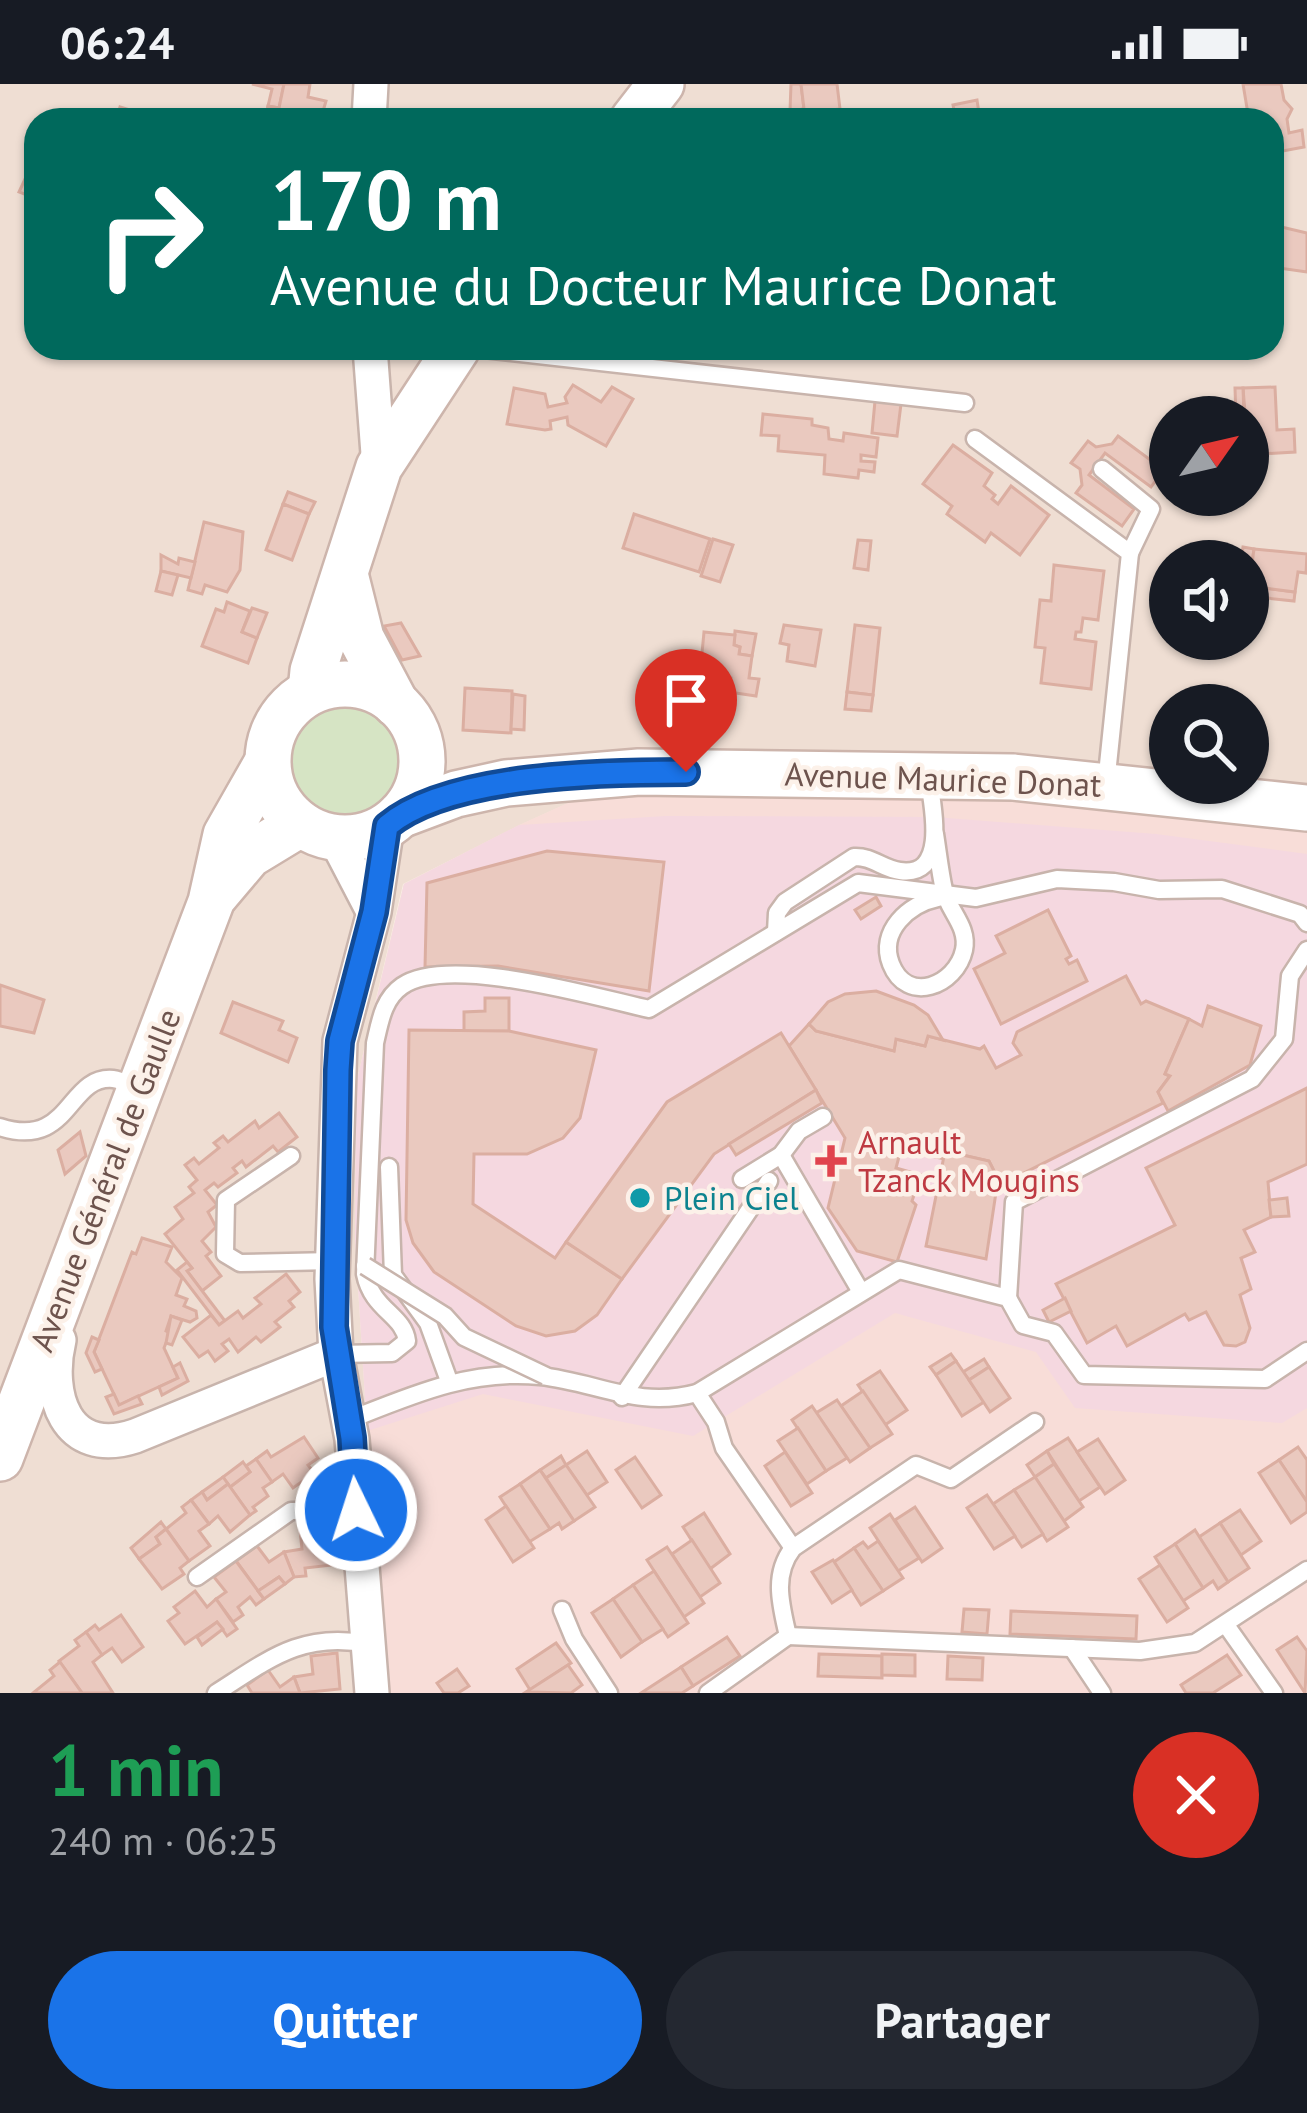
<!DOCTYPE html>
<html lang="fr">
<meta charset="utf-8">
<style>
:root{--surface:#171b24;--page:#242831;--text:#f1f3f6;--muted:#9ea1a6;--accent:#1a73e8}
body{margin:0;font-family:"PT Sans",sans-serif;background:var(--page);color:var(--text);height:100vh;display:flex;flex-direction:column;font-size:45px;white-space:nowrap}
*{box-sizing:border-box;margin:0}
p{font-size:39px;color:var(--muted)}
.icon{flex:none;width:66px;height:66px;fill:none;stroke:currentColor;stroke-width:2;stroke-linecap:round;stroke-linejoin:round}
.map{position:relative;height:1609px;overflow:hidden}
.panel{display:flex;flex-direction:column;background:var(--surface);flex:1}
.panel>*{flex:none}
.hud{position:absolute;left:24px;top:24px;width:1260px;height:252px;border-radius:36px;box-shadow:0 3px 9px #0004;background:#00695c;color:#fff;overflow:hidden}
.needle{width:78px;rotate:56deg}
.buttons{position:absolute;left:1149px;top:312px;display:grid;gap:24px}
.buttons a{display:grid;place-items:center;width:120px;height:120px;border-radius:50%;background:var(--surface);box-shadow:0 3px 9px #0004;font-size:60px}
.pin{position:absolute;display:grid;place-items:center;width:102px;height:102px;color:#fff;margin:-123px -51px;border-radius:50% 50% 50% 0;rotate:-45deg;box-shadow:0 0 12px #0007}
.pin .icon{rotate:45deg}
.me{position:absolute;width:132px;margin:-66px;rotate:356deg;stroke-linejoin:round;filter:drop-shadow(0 0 9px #0008)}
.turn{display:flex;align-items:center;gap:42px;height:252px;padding:0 48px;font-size:54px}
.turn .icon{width:156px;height:156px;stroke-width:2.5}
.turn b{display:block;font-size:84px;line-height:102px}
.round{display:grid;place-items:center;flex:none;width:126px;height:126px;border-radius:63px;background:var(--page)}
.head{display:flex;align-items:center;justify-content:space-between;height:204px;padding:0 48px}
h1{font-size:72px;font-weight:800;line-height:90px;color:#1e9e55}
.primary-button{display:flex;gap:24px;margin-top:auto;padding:24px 48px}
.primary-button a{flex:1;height:138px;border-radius:72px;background:var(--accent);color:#fff;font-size:48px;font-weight:800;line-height:138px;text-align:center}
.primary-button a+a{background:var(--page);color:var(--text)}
.status{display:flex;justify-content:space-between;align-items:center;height:84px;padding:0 60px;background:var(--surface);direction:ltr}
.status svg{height:33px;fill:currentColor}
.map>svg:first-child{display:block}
.residential{fill:#efded3;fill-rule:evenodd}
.commercial{fill:#f8ddd8}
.medical{fill:#f5d8e0}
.green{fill:#d6e4c4}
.building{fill:#eac9bf;stroke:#dbaea1;stroke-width:3}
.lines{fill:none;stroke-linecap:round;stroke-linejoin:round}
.service-casing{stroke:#c8b4ac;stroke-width:21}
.minor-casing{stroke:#c8b4ac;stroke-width:38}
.secondary-casing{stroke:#cdb5ac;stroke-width:50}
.service{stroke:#fff;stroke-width:16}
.minor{stroke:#fff;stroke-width:33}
.secondary{stroke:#fff;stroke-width:45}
.service-bridge-casing{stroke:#c8b4ac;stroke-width:21;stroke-linecap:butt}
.service-bridge{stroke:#fff;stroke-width:16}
.route-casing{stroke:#114b97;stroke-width:30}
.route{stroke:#1a73e8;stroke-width:21}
.health-dot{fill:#e0444e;stroke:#fcf1e9;stroke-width:4.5}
.culture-dot{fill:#0f9aa8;stroke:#fcf1e9;stroke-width:4.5}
.labels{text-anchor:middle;stroke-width:9;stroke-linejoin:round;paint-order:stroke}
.street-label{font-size:33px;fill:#6d534d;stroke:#fcf1e9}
.health-label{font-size:33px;fill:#be3a42;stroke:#fcf1e9;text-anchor:start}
.culture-label{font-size:33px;fill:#0d838f;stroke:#fcf1e9;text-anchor:start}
</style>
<div class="status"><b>06:24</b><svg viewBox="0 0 49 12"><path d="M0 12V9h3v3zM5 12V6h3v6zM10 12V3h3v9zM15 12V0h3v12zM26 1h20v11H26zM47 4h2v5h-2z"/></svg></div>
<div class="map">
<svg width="1307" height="1609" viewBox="0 0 1307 1609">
<rect width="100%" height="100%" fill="#f9ede3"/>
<!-- residential -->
<path class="residential" d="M0,0H1307V708L1248,698V621H1170V686L854,668L674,671L520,741L403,800L356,1000L355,1155L367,1346L1307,1609H0ZM36,36H1272V264H36ZM1170,333H1248V411H1170ZM1170,477H1248V555H1170Z"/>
<!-- commercial -->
<path class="commercial" d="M674,671L1307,730V1609H386L355,1155L356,1000L404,800L519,741Z"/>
<!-- medical -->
<path class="medical" d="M666,732L934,733L1156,750L1307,770V1324L1282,1339L1075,1324L1036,1268L895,1229L693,1352L483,1310L367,1347L355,1155L356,1000L404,800L519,741Z"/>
<!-- green -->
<circle class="green" cx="345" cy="676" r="58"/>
<!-- building -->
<g class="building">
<path d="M252,0H284L279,24L268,22L272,5Z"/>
<path d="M284,0H310L308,13L326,17L321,34L265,36L268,22L279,24Z"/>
<path d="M791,0H801L804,25L790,27Z"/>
<path d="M801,0H837L840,25L830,26L831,36H791L790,27L804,25Z"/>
<path d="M1243,0H1281L1284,16L1292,25L1287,35L1289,49L1302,46L1304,63L1272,69V36H1249Z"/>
<path d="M977,16L980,36L997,32V36H956L953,21Z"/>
<path d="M120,23L146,31L144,36L117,33Z"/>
<path d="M32,80L36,81V120L35,114L19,108Z"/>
<path d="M1272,129L1273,141L1307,149V188L1272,183Z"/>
<path d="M573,301L601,318L612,303L633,315L606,362L568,341L567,333L550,337L551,345L545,346L507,340L514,304L545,310L548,323L567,319L565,313Z"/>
<path d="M1275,303L1277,346L1294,345L1295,368L1260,370V364H1248L1243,304Z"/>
<path d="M1235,304H1243L1244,333H1236Z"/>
<path d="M875,317L901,320L897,352L872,349Z"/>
<path d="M763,330L812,335V341L828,344L829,355L843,357L844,349L878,354L876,373L861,371V377L875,378L874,388L859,386L858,394L824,390L825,371L778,367L779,352L761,351Z"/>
<path d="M1118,352L1164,386L1151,403L1105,369L1089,391L1134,425L1122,442L1076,409L1082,401L1080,385L1071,379L1088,357L1096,363L1112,360Z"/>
<path d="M953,361L992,389L984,402L995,411L992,415L998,420L1011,402L1049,431L1020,471L991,449L985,458L947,430L952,422L923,400Z"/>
<path d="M288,408L315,418L309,430L283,420Z"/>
<path d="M283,420L309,430L292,476L266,466Z"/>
<path d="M634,430L710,455L699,488L623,464Z"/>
<path d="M204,438L243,448L240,486L227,508L205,501L202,510L188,506Z"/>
<path d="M713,455L733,461L720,498L701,492Z"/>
<path d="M858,456L871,457L868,486L854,484Z"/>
<path d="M1243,463L1254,465L1249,502L1295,508L1294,517L1248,512V477H1241Z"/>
<path d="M1254,465L1307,470L1306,489L1298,488L1295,508L1249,502Z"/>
<path d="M161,471L178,480L179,474L195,478L191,494L161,487Z"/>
<path d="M1054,481L1104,487L1098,536L1083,534L1081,548H1076L1075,555L1096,558L1091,605L1041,599L1045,564L1035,563L1040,516L1051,517Z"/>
<path d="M161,487L178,491L172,511L156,507Z"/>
<path d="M227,518L250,527L242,548L257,554L248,579L202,562L216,525L224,528Z"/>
<path d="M252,524L267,529L257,554L242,548Z"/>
<path d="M401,539L420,572L402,576L384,542Z"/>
<path d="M784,541L821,546L815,582L787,577L789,561L780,559Z"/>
<path d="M855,541L880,544L873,611L847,608Z"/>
<path d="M735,547L756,550L752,572L739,570L740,563L734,561Z"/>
<path d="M704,548L735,551L734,561L740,563L739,570L752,572L749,594L759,595L756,612L729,608L731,594L700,590Z"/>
<path d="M690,575L702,577L697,605L687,604Z"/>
<path d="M465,604L512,607L511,649L463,646Z"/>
<path d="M847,608L873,611L871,627L845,625Z"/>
<path d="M513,610L525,612L524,646L511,645Z"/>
<path d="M547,767L664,778L649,907L498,882L425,883L427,799Z"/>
<path d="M876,813L881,822L861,835L855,826Z"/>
<path d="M1048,826L1071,872L1066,875L1069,880L1077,876L1087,897L1001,940L974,885L1005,869L996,852Z"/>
<path d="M1126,892L1141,920L1146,917L1189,935L1165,990L1170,992L1158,1008L1163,1019L1008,1097L998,1095L989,1077L945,1067L944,1075L901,1065L896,1084L921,1091L912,1117L916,1121L897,1178L857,1167L828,1124L845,1054L789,962L809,940L816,947L894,967L896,955L925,962L928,952L980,965L984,962L996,984L1021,971L1013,959L1017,948Z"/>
<path d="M0,901L44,916L34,949L0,942Z"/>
<path d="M876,907L914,921L928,931L943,956L928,952L925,962L896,955L894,967L816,947L809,940L828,918L845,910Z"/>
<path d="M485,914H509V947L464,948V928L485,927Z"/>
<path d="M233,918L283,937L279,946L297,954L288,978L221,949Z"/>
<path d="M1208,922L1261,942L1250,981L1168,1027L1158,1008L1170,992L1165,990L1189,935L1202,942Z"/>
<path d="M409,946L509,947L596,966L580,1034L563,1054L527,1070H474L473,1120L555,1174L566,1158L622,1195L597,1231L575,1247L546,1252L516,1242L434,1188L413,1159L406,1136Z"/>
<path d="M781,949L816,1006L714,1070L622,1195L566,1158L667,1018Z"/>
<path d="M1307,1004V1080L1268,1098L1271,1133L1244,1146L1255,1168L1241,1174L1251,1205L1240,1211L1250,1244L1245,1258L1236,1262L1224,1261L1206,1228L1189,1236L1185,1230L1127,1262L1116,1242L1087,1259L1056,1200L1175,1141L1146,1084Z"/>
<path d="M816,1006L822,1019L736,1071L729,1060Z"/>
<path d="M279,1029L297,1053L278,1068L273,1062L246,1083L242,1077L233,1084L237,1089L218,1103L214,1099L205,1106L217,1121L208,1128L216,1143L202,1157L211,1168L206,1172L221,1192L202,1207L187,1187L192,1184L165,1150L183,1135L175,1123L194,1109L189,1103L197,1096L185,1081L194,1074L199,1080L219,1064L214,1059L223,1052L228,1058L255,1037L259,1044Z"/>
<path d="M80,1048L86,1072L65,1090L58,1066Z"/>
<path d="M945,1067L989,1077L998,1095L986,1175L926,1162Z"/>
<path d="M1287,1114L1289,1132L1271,1133L1269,1116Z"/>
<path d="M142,1154L172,1163L166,1178L182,1194L176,1211L187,1215L184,1222L196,1227L197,1234L190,1238L171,1232L166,1247L170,1249L164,1264L178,1294L119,1321L94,1268L132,1168L136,1170Z"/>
<path d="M187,1178L192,1184L187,1187L225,1237L219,1241L177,1186Z"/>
<path d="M286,1190L300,1208L289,1217L294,1223L275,1238L280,1243L261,1258L256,1253L238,1268L229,1255L222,1260L228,1267L215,1277L208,1267L199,1273L183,1253L211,1231L219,1241L238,1227L243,1234L261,1220L255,1214Z"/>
<path d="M1065,1214L1071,1227L1049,1238L1043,1226Z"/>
<path d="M171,1232L182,1236L172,1261L166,1259Z"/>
<path d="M92,1253L99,1256L94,1268L102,1285L95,1288L86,1269Z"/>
<path d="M951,1270L956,1277L936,1291L930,1283Z"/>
<path d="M984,1275L989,1283L969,1296L963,1288Z"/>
<path d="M956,1277L984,1318L962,1332L936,1291Z"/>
<path d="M180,1279L188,1297L162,1311L159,1303L178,1294L173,1283Z"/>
<path d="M989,1283L1010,1314L990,1328L969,1296Z"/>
<path d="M880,1287L907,1326L885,1341L858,1301Z"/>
<path d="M863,1307L892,1350L870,1364L841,1322Z"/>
<path d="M114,1310L119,1321L138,1312L142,1320L114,1330L106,1313Z"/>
<path d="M837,1316L870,1364L850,1378L816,1329Z"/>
<path d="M812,1322L847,1374L826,1387L792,1336Z"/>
<path d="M798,1344L826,1387L807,1400L778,1357Z"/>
<path d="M304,1353L318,1374L308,1381L314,1389L293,1404L283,1390L272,1398L256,1375L267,1367L271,1373Z"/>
<path d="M1068,1354L1100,1403L1079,1417L1047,1367Z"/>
<path d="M1098,1355L1125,1396L1105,1410L1077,1368Z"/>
<path d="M1298,1363L1307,1376V1418L1279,1376Z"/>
<path d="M587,1367L607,1398L587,1411L566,1381Z"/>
<path d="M1047,1367L1054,1380L1035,1393L1027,1381Z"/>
<path d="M785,1368L812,1409L791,1422L765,1382Z"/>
<path d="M561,1372L566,1381L546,1394L540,1386Z"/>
<path d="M635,1373L661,1411L642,1424L616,1386Z"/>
<path d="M256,1375L272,1398L263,1404L268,1412L253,1423L256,1427L250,1431L230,1403L250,1388L246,1382Z"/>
<path d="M1279,1376L1307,1418V1428L1291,1439L1259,1389Z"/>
<path d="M243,1378L250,1388L230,1403L223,1393Z"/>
<path d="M1054,1380L1083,1423L1064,1437L1035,1393Z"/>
<path d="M566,1381L595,1423L574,1437L546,1394Z"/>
<path d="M540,1386L574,1437L562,1445L559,1439L550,1445L520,1400Z"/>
<path d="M223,1393L228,1400L207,1416L202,1408Z"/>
<path d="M1035,1393L1068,1443L1047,1457L1014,1406Z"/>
<path d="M228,1400L250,1431L230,1448L218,1432L209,1440L191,1416L202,1408L207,1416Z"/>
<path d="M520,1400L550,1445L529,1458L500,1413Z"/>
<path d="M1014,1406L1043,1450L1022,1463L993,1420Z"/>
<path d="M987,1411L1015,1452L994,1465L967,1424Z"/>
<path d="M191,1416L209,1440L199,1447L210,1462L189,1477L166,1445L186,1429L182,1423Z"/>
<path d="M506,1422L534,1464L513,1478L486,1436Z"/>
<path d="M915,1423L942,1464L922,1478L895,1436Z"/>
<path d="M1240,1426L1261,1457L1241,1471L1220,1439Z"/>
<path d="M704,1429L730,1470L710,1485L683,1443Z"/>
<path d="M890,1430L919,1474L898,1487L870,1444Z"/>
<path d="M161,1438L166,1445L156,1453L160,1460L139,1475L131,1464Z"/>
<path d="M1220,1439L1249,1484L1228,1498L1199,1453Z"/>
<path d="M327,1444L332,1481L305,1484L306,1492L294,1493L284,1468L302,1465L300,1446Z"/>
<path d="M166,1445L189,1477L180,1484L184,1490L162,1505L139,1475L160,1460L156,1453Z"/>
<path d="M1195,1446L1228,1498L1218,1505L1213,1497L1203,1504L1175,1460Z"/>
<path d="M692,1456L720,1499L700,1513L672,1470Z"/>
<path d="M878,1457L903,1494L883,1507L854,1464L863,1458L868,1464Z"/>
<path d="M1175,1460L1203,1504L1183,1517L1155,1473Z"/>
<path d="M257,1462L269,1478L284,1468L294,1493L285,1500L279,1493L258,1507L236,1477Z"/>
<path d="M667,1463L704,1519L684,1533L647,1476Z"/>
<path d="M854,1464L883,1507L861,1521L834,1478Z"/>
<path d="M833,1476L852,1506L832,1519L812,1488Z"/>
<path d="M236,1477L264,1515L256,1521L250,1513L238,1523L243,1531L233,1538L216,1515L226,1508L214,1493Z"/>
<path d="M1160,1481L1188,1524L1167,1538L1139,1495Z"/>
<path d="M654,1487L688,1539L668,1553L633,1501Z"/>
<path d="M279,1493L285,1500L264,1515L258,1507Z"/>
<path d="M633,1501L663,1545L642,1558L613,1515Z"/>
<path d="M195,1507L207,1523L216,1515L237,1545L227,1552L217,1538L185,1560L168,1537L179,1529L174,1523Z"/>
<path d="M613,1515L642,1558L621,1573L592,1529Z"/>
<path d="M964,1525L989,1526L987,1550L962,1548Z"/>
<path d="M1011,1527L1137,1532L1136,1555L1010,1550Z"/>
<path d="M121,1531L143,1563L122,1578L112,1564L102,1571L86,1548L95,1541L99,1546Z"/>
<path d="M217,1538L223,1545L202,1561L197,1553Z"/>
<path d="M86,1548L102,1571L93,1578L113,1609H82L59,1577L79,1562L75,1556Z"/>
<path d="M727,1553L740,1572L693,1602L681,1583Z"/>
<path d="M1297,1553L1307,1567L1305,1609L1277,1566Z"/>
<path d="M556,1559L571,1579L530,1606L517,1585Z"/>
<path d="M337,1569L340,1605L300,1609L294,1593L313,1590L311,1572Z"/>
<path d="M819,1570L882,1572V1594L818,1592Z"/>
<path d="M882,1570L915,1571V1592L882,1591Z"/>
<path d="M1227,1571L1241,1591L1213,1609H1186L1181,1601Z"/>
<path d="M948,1572L983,1574L982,1596L947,1595Z"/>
<path d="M60,1578L82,1609H33L54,1592L50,1586Z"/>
<path d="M568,1581L582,1601L571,1609L526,1608Z"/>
<path d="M681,1583L693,1602L682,1609H641Z"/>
<path d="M457,1585L469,1602L458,1609H444L437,1599Z"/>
<path d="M268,1586L280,1603L294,1593L300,1609H252L247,1601Z"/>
</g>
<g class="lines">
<!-- service casing -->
<g class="service-casing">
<g id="service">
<path d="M475,264L965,319"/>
<path d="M975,355L1130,469L1106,700"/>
<path d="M1102,385L1151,425L1130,469"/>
<path d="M935,750C938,769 940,788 944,806C948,827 969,842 964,866C956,902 907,921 891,880C878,847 909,820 938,814"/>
<path d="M776,848L777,829L785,818L854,773C872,772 883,785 900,787C950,794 932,718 928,692"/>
<path d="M0,1043C71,1066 67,991 113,995C122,996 132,1002 140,1005"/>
<path d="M781,1071L861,1208"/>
<path d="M291,1072L226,1116L225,1170L240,1179L333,1177"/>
<path d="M389,1083L393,1191L428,1239L449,1297"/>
<path d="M742,1095L781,1071L799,1047L823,1033"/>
<path d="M1008,1214L1014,1118L1252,995L1284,955L1290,892L1307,866"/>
<path d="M336,1270L392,1269L407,1257C404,1231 372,1226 365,1190L375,959C380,938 383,915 402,902C448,870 595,913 649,925L858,799L976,814L1057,795L1114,798L1159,806L1222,805L1300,830L1307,839"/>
<path d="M697,1309L716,1338L724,1364L793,1464"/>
<path d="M622,1313L769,1097"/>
<path d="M349,1336C412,1311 470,1285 540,1292C597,1298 637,1325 697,1309L899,1186L1008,1214L1023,1241L1054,1249L1084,1291L1265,1295L1307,1267"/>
<path d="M197,1493L291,1427L357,1426"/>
<path d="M562,1526L574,1555L609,1609"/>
<path d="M1226,1541L1274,1609"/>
<path d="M788,1552L1140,1567L1195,1559L1307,1486"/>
<path d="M1072,1564L1102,1609"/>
<path d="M216,1609C268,1576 302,1547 368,1560"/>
<path d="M708,1609L788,1552C781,1521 772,1491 793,1464L916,1381L951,1395L1035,1338"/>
</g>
</g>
<!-- minor casing -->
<g class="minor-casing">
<g id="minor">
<path d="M369,36L371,0"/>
<path d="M370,264L379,383"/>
<path d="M335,754L373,827"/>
<path d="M59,1256C46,1310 65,1375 135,1352L336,1270"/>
<path d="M372,1609L352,1355L336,1270L332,1195L340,957L374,828L387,742"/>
</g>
</g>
<!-- secondary casing -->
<g class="secondary-casing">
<g id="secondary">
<path d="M633,36L661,0"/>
<path d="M345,490L361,554L396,620"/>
<circle cx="345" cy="677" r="77"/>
<path d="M311,607L313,587L379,383L457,264"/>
<path d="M400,731L456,710L506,699L639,688L1013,693L1307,724"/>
<path d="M216,810L249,771L300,740"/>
<path d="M0,1374L211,818L226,751L267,679"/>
</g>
</g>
<!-- service -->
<use href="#service" class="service"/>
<!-- minor -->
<use href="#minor" class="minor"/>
<!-- secondary -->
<use href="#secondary" class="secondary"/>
<!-- service-bridge casing -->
<g class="service-bridge-casing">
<path id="service-bridge" d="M365,1182L445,1232L464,1253L546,1292"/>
</g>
<!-- service-bridge -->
<use href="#service-bridge" class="service-bridge"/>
</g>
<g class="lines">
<!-- route casing -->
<g class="route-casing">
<path id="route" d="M356,1426L352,1354L334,1243L338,986L340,957L374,828L387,742C449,690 606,688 686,688"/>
</g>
<!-- route -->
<use href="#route" class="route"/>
</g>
<!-- markers -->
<path class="health-dot" d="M825 1059h12v12h12v12h-12v12h-12v-12h-12v-12h12z"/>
<circle class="culture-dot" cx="640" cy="1114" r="12"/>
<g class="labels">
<!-- street labels -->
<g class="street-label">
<text transform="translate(943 695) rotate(2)" y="12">Avenue Maurice Donat</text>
<text transform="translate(105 1096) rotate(-69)" y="12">Avenue Général de Gaulle</text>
</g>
<!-- health labels -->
<g class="health-label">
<text x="858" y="1070">Arnault<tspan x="858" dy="38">Tzanck Mougins</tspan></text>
</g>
<!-- culture labels -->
<g class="culture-label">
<text x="664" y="1126">Plein Ciel</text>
</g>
</g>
</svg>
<div class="buttons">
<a><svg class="needle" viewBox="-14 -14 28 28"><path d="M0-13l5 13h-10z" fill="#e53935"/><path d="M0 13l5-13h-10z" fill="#9ea1a6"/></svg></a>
<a><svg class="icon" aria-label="sound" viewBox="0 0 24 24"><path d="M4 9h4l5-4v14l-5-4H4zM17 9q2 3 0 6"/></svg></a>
<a><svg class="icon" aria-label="search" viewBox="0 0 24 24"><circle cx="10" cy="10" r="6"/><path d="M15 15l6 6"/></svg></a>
</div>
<div class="pin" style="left:686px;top:688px;background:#d93025"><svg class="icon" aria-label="arrive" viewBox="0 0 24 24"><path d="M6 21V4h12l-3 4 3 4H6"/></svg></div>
<svg class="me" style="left:356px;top:1426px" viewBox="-20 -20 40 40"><circle r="17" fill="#1a73e8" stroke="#fff" stroke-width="3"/><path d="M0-11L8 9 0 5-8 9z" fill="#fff"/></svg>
<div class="hud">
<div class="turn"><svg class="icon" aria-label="right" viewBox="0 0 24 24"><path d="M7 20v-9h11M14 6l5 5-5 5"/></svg><div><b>170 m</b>Avenue du Docteur Maurice Donat</div></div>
</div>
</div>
<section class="panel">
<div class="head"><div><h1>1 min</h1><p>240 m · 06:25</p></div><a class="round" style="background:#d93025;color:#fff"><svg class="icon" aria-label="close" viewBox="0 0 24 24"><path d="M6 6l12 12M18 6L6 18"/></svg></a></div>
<div class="primary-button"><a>Quitter</a><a>Partager</a></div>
</section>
